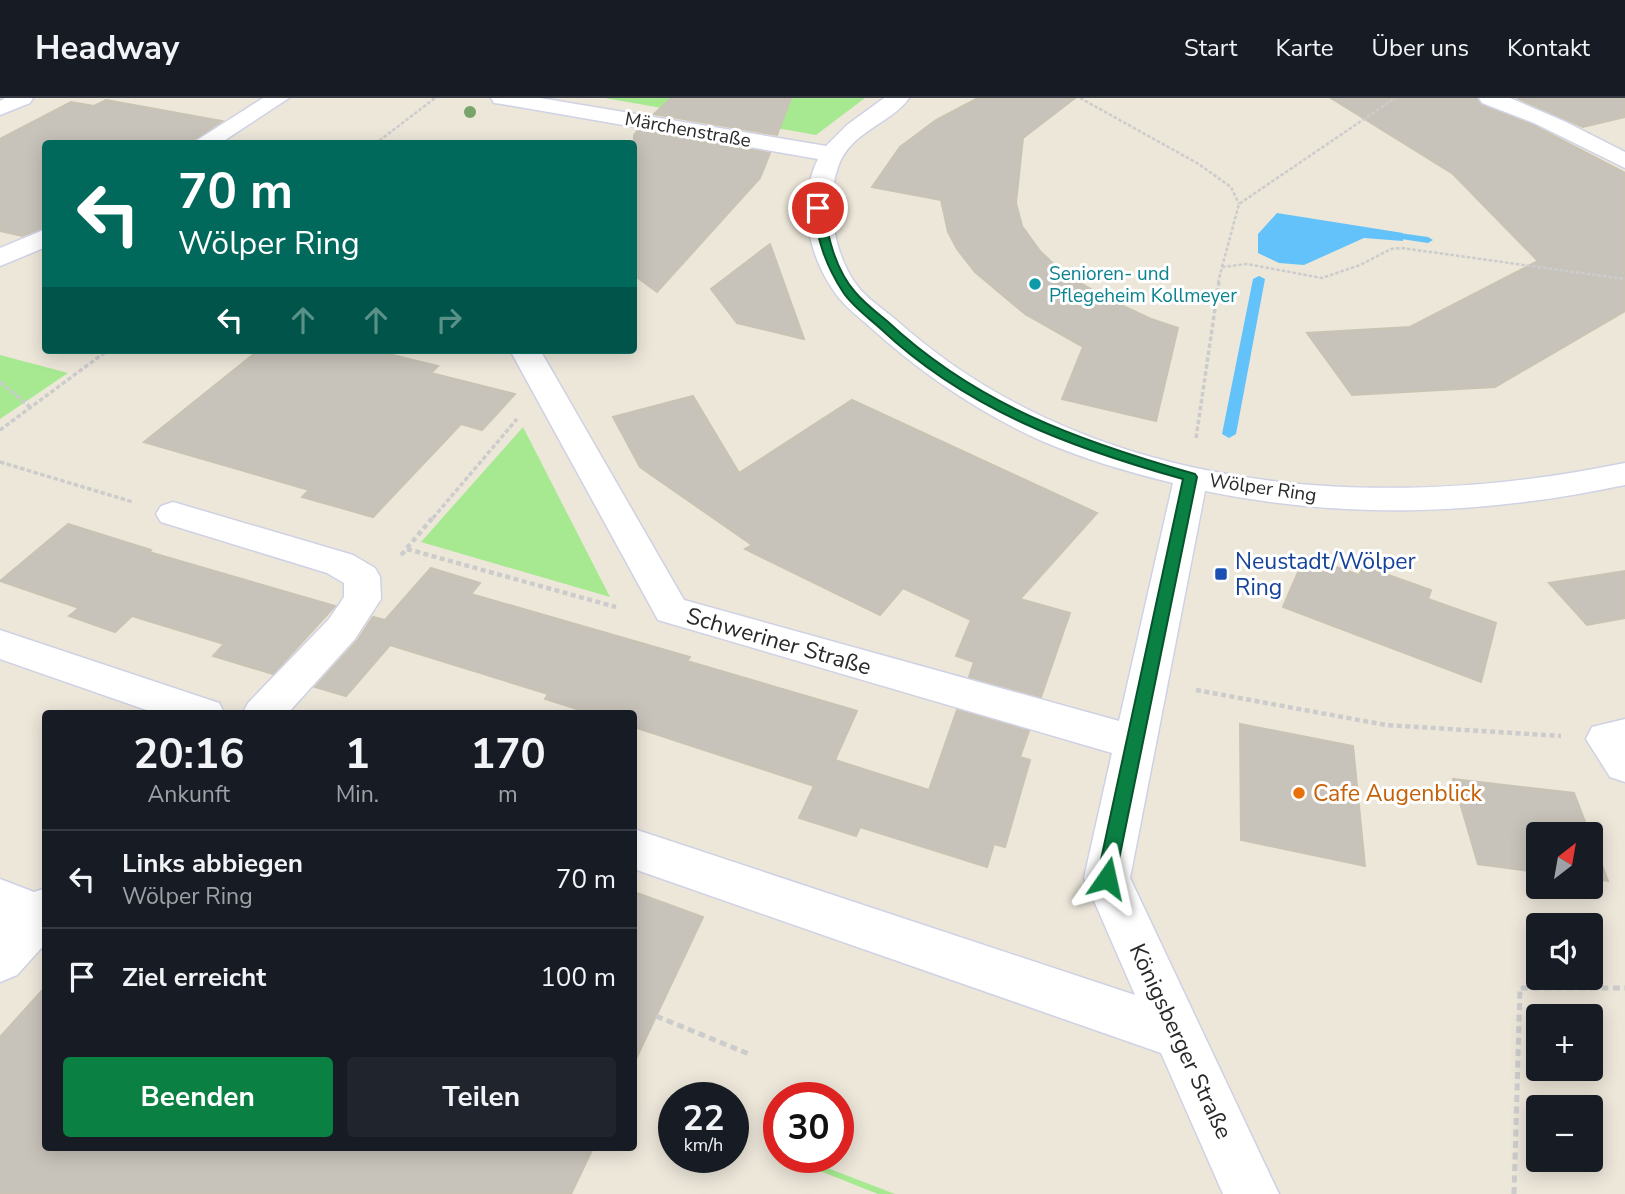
<!DOCTYPE html>
<html lang="de">
<meta charset="utf-8">
<style>
:root{--surface:#171b24;--page:#20242c;--text:#f1f3f6;--muted:#9ea1a6;--line:#363941;--accent:#0b8043}
body{margin:0;font-family:"Nunito Sans",sans-serif;background:var(--page);color:var(--text);height:100vh;display:flex;flex-direction:column;font-size:26px;white-space:nowrap}
*{box-sizing:border-box;margin:0}
p{font-size:23px;color:var(--muted)}
.icon{flex:none;width:38px;height:38px;fill:none;stroke:currentColor;stroke-width:2;stroke-linecap:round;stroke-linejoin:round}
.map{position:relative;flex:1;overflow:hidden}
.side{position:absolute;left:42px;top:612px;width:595px;height:441px;display:flex;flex-direction:column;background:var(--surface);border-radius:7px;box-shadow:0 4px 18px #0003}
.side>*{flex:none}
.hud{position:absolute;left:42px;top:42px;width:595px;height:214px;border-radius:7px;box-shadow:0 4px 18px #0003;background:#00695c;color:#fff;overflow:hidden}
.needle{width:46px;rotate:31deg}
.buttons{position:absolute;left:1526px;top:724px;display:grid;gap:14px}
.buttons a{display:grid;place-items:center;width:77px;height:77px;border-radius:7px;background:var(--surface);box-shadow:0 4px 18px #0003;font-size:35px}
.speed{position:absolute;left:658px;top:984px;display:flex;gap:14px;font-size:35px;font-weight:700;text-align:center}
.speed>*{display:grid;place-content:center;width:91px;height:91px;border-radius:50%;background:var(--surface);box-shadow:0 4px 18px #0003;line-height:1}
.speed small{font-size:18px;font-weight:400}
.speed .limit{border:10px solid #d22;background:#fff;color:#111}
.pin{position:absolute;display:grid;place-items:center;width:60px;height:60px;color:#fff;margin:-30px;border:4px solid #fff;border-radius:50%;box-shadow:0 2px 7px #0007}
.me{position:absolute;width:77px;margin:-38px;rotate:11deg;stroke-linejoin:round;filter:drop-shadow(0 0 5px #0008)}
.turn{display:flex;align-items:center;gap:24px;height:147px;padding:0 21px;font-size:32px}
.turn .icon{width:91px;height:91px;stroke-width:2.5}
.turn b{display:block;font-size:49px;line-height:60px}
.lanes{display:flex;align-items:center;height:66px;padding:0 21px;background:#0003;justify-content:center;gap:35px;direction:ltr}
.lanes .off{opacity:.35}
.eta{display:flex;justify-content:space-evenly;align-items:center;height:119px;text-align:center}
.eta b{font-size:42px;font-weight:700;line-height:49px}
.button{display:flex;gap:14px;margin-top:auto;padding:14px 21px}
.button a{flex:1;height:80px;border-radius:7px;background:var(--accent);color:#fff;font-size:28px;font-weight:700;line-height:80px;text-align:center}
.button a+a{background:var(--page);color:var(--text)}
ul{padding:0;list-style:none}
li{display:flex;align-items:center;gap:21px;height:98px;padding:0 21px;border-top:2px solid var(--line)}
li div{flex:1}
li b{display:block;font-size:26px}
li em{font-style:normal}
header{display:flex;align-items:center;gap:42px;box-sizing:border-box;height:98px;padding:0 35px;background:var(--surface);border-bottom:2px solid var(--line)}
header strong{font-size:33px}
nav{display:flex;gap:38px;margin-inline-start:auto;font-size:24px}
.map>svg:first-child{display:block}
.green{fill:#a6e991}
.water{fill:#63c2f9}
.lines{fill:none;stroke-linecap:round;stroke-linejoin:round}
.stream{fill:#63c2f9;fill-rule:evenodd}
.building{fill:#c8c3ba;stroke:#c9c3b3;stroke-width:2}
.minor-casing{stroke:#cfd1e4;stroke-width:3}
.path-far3{stroke:#ccc;stroke-width:2.5;stroke-dasharray:3.5 2;stroke-linecap:butt}
.path-far2{stroke:#ccc;stroke-width:3.5;stroke-dasharray:4.5 2.5;stroke-linecap:butt}
.path-far1{stroke:#ccc;stroke-width:4.5;stroke-dasharray:5 3.5;stroke-linecap:butt}
.path{stroke:#ccc;stroke-width:5;stroke-dasharray:7 4.5;stroke-linecap:butt}
.minor{fill:#fff;fill-rule:evenodd}
.tree{fill:#7ba46d}
.route{fill:#0b8043;stroke:#07532c;stroke-width:2}
.culture-dot{fill:#0f9aa8;stroke:#fff;stroke-width:2.5}
.transit-dot{fill:#1a4fb4;stroke:#fff;stroke-width:2.5}
.food-dot{fill:#e8710a;stroke:#fff;stroke-width:2.5}
.labels{text-anchor:middle;stroke-width:6;stroke-linejoin:round;paint-order:stroke}
.far-street-label{font-size:19px;fill:#292929;stroke:#fff}
.far-culture-label{font-size:19px;fill:#0d838f;stroke:#fff;text-anchor:start}
.transit-label{font-size:23px;fill:#164399;stroke:#fff;text-anchor:start}
.street-label{font-size:23px;fill:#292929;stroke:#fff}
.food-label{font-size:23px;fill:#c56008;stroke:#fff;text-anchor:start}
</style>
<header>
<strong>Headway</strong>
<nav><a>Start</a><a>Karte</a><a>Über uns</a><a>Kontakt</a></nav>
</header>
<div class="map">
<svg width="1625" height="1096" viewBox="0 0 1625 1096">
<rect width="100%" height="100%" fill="#ede7da"/>
<!-- green -->
<g class="green">
<path d="M605,0H865L816,37Z"/>
<path d="M0,257L68,275L0,321Z"/>
<path d="M523,329L610,499L421,444Z"/>
<path d="M817,1066L895,1096H878L815,1071Z"/>
</g>
<!-- water -->
<path class="water" d="M1277,115L1403,135V143L1364,140L1304,167L1279,165L1258,155V136Z"/>
<g class="lines">
<!-- stream -->
<g class="stream">
<path d="M1385,133L1428,139L1433,142L1428,145L1381,138V134Z"/>
<path d="M1259,178L1265,181L1236,336L1229,340L1222,336L1253,181Z"/>
</g>
</g>
<!-- building -->
<g class="building">
<path d="M671,0H791L777,37L654,16Z"/>
<path d="M978,0H1075L1023,40L1016,105L1022,128L1040,153L1062,174L1106,200L1151,221L1178,230L1156,323L1062,301L1083,249L1025,216L975,174L957,151L948,134L941,102L872,89L900,49L936,22Z"/>
<path d="M1331,0H1476L1481,7L1533,27L1625,75V213L1495,289L1352,297L1307,235L1410,229L1538,163L1453,76Z"/>
<path d="M1517,0H1625V19L1583,29Z"/>
<path d="M106,2L222,23L188,46H46V129L22,138L0,133V41L71,4L94,8Z"/>
<path d="M638,32L770,55L760,80L657,194L634,177V37Z"/>
<path d="M770,146L804,241L737,225L711,191Z"/>
<path d="M259,252H372L438,268L431,275L515,296L482,332L461,326L373,419L302,399L309,392L144,344Z"/>
<path d="M693,298L739,375L852,302L1097,415L1020,501L1070,515L1041,599L969,579L974,564L956,558L971,522L903,490L880,517L745,451L752,447L640,369L613,319Z"/>
<path d="M68,426L151,452L149,454L335,508L273,576L213,558L224,546L132,518L115,534L69,518L79,510L0,483Z"/>
<path d="M1305,458L1359,477L1363,468L1431,492L1428,501L1496,525L1481,584L1283,509Z"/>
<path d="M431,470L480,485L471,496L690,559L687,563L857,613L835,662L929,692L957,612L1029,633L1020,659L1030,662L1005,749L994,746L987,769L860,729L856,738L799,720L814,688L634,629V616H593L545,601L548,596L390,547L346,598L315,589L357,543L373,519L385,522Z"/>
<path d="M1625,473V520L1587,527L1549,485Z"/>
<path d="M1240,626L1353,648L1365,768L1241,742Z"/>
<path d="M1453,681L1574,695L1590,737H1538V774L1478,766Z"/>
<path d="M1591,738L1608,783L1591,780Z"/>
<path d="M634,794L703,819L634,965Z"/>
<path d="M46,888V1050H593L571,1096H0V939Z"/>
</g>
<g class="lines">
<!-- minor casing -->
<g class="minor-casing">
<g id="minor">
<path d="M5,0H33L30,5L0,17V3Z"/>
<path d="M263,0H289L219,46H191Z"/>
<path d="M491,0H540L826,48L847,27L884,0H909C891,26 850,33 838,69C825,106 834,159 859,190C869,202 883,211 895,221C1092,398 1377,416 1625,365V387C1482,417 1349,422 1205,393L1130,780L1279,1096H1223L1161,955L634,771V731L1135,897L1084,780L1112,655L658,522L510,252H540L684,502L1119,623L1173,385C1128,374 1084,361 1042,343C979,315 921,275 870,229C860,220 848,211 839,200C809,162 796,105 818,61L502,6L494,5Z"/>
<path d="M1479,0H1510L1566,24L1625,54V70L1534,25L1482,5Z"/>
<path d="M46,131V149L0,168V150Z"/>
<path d="M173,404L353,457L375,470L380,479L381,501L355,541L287,616H242L248,605L329,521L344,499V485L327,475L161,424L156,416L161,408Z"/>
<path d="M0,532L219,605L225,616H158L0,561Z"/>
<path d="M1625,621V684L1610,679L1586,641L1592,629Z"/>
<path d="M0,781L34,794L46,790V845L17,877L0,884Z"/>
</g>
</g>
<!-- path-far3 -->
<g class="path-far3">
<path d="M1080,0L1197,65L1231,89L1239,106"/>
<path d="M375,46L435,0"/>
<path d="M1222,169L1239,106L1395,0"/>
<path d="M1218,185L1222,169L1247,166L1322,180L1360,167L1391,151L1401,150L1625,181"/>
</g>
<!-- path-far2 -->
<g class="path-far2">
<path d="M0,284L30,309"/>
<path d="M0,332L108,252"/>
<path d="M1196,340L1219,184"/>
<path d="M0,364L133,404"/>
<path d="M433,420L517,321"/>
</g>
<!-- path-far1 -->
<g class="path-far1">
<path d="M407,450L434,418"/>
<path d="M401,457L407,451L616,509"/>
<path d="M1196,592L1386,627L1561,638"/>
</g>
<!-- path -->
<g class="path">
<path d="M656,918L749,956"/>
<path d="M1514,1096L1520,890H1625"/>
</g>
<!-- minor -->
<use href="#minor" class="minor"/>
</g>
<!-- trees -->
<circle class="tree" cx="470" cy="14" r="6"/>
<!-- route -->
<path class="route" d="M818,107L823,110C828,139 835,171 855,194C864,205 876,214 887,223C977,307 1079,343 1195,376L1197,379L1114,786L1107,789L1100,786L1097,780L1183,381C1072,350 967,312 881,231C869,220 852,208 843,194C825,166 818,143 813,110Z"/>
<!-- markers -->
<circle class="culture-dot" cx="1035" cy="186" r="7"/>
<rect class="transit-dot" x="1214" y="469" width="14" height="14" rx="3.5"/>
<circle class="food-dot" cx="1299" cy="695" r="7"/>
<g class="labels">
<!-- far-street labels -->
<g class="far-street-label">
<text transform="translate(688 31) rotate(10)" y="7">Märchenstraße</text>
<text transform="translate(1263 389) rotate(8)" y="7">Wölper Ring</text>
</g>
<!-- far-culture labels -->
<g class="far-culture-label">
<text x="1049" y="182">Senioren- und<tspan x="1049" dy="22">Pflegeheim Kollmeyer</tspan></text>
</g>
<!-- transit labels -->
<g class="transit-label">
<text x="1235" y="471">Neustadt/Wölper<tspan x="1235" dy="26">Ring</tspan></text>
</g>
<!-- street labels -->
<g class="street-label">
<text transform="translate(779 543) rotate(16)" y="8">Schweriner Straße</text>
<text transform="translate(1181 943) rotate(65)" y="8">Königsberger Straße</text>
</g>
<!-- food labels -->
<g class="food-label">
<text x="1313" y="703">Cafe Augenblick</text>
</g>
</g>
</svg>
<div class="buttons">
<a><svg class="needle" viewBox="-14 -14 28 28"><path d="M0-13l5 13h-10z" fill="#e53935"/><path d="M0 13l5-13h-10z" fill="#9ea1a6"/></svg></a>
<a><svg class="icon" aria-label="sound" viewBox="0 0 24 24"><path d="M4 9h4l5-4v14l-5-4H4zM17 9q2 3 0 6"/></svg></a>
<a>+</a>
<a>−</a>
</div>
<div class="speed"><div>22<small>km/h</small></div><div class="limit">30</div></div>
<div class="pin" style="left:818px;top:110px;background:#d93025"><svg class="icon" aria-label="arrive" viewBox="0 0 24 24"><path d="M6 21V4h12l-3 4 3 4H6"/></svg></div>
<svg class="me" style="left:1107px;top:780px" viewBox="-20 -20 40 40"><path d="M0-17L14 15 0 8-14 15z" fill="#0b8043" stroke="#fff" stroke-width="4"/></svg>
<div class="hud">
<div class="turn"><svg class="icon" aria-label="left" viewBox="0 0 24 24"><path d="M17 20v-9H6M10 6l-5 5 5 5"/></svg><div><b>70 m</b>Wölper Ring</div></div>
<div class="lanes"><svg class="icon" aria-label="left" viewBox="0 0 24 24"><path d="M17 20v-9H6M10 6l-5 5 5 5"/></svg><svg class="icon off" aria-label="ahead" viewBox="0 0 24 24"><path d="M12 20V5M6 11l6-6 6 6"/></svg><svg class="icon off" aria-label="ahead" viewBox="0 0 24 24"><path d="M12 20V5M6 11l6-6 6 6"/></svg><svg class="icon off" aria-label="right" viewBox="0 0 24 24"><path d="M7 20v-9h11M14 6l5 5-5 5"/></svg></div>
</div>
<section class="side">
<div class="eta">
<div><b>20:16</b><p>Ankunft</p></div>
<div><b>1</b><p>Min.</p></div>
<div><b>170</b><p>m</p></div>
</div>
<ul>
<li><svg class="icon" aria-label="left" viewBox="0 0 24 24"><path d="M17 20v-9H6M10 6l-5 5 5 5"/></svg><div><b>Links abbiegen</b><p>Wölper Ring</p></div><em>70 m</em></li>
<li><svg class="icon" aria-label="arrive" viewBox="0 0 24 24"><path d="M6 21V4h12l-3 4 3 4H6"/></svg><div><b>Ziel erreicht</b></div><em>100 m</em></li>
</ul>
<div class="button"><a>Beenden</a><a>Teilen</a></div>
</section>
</div>
